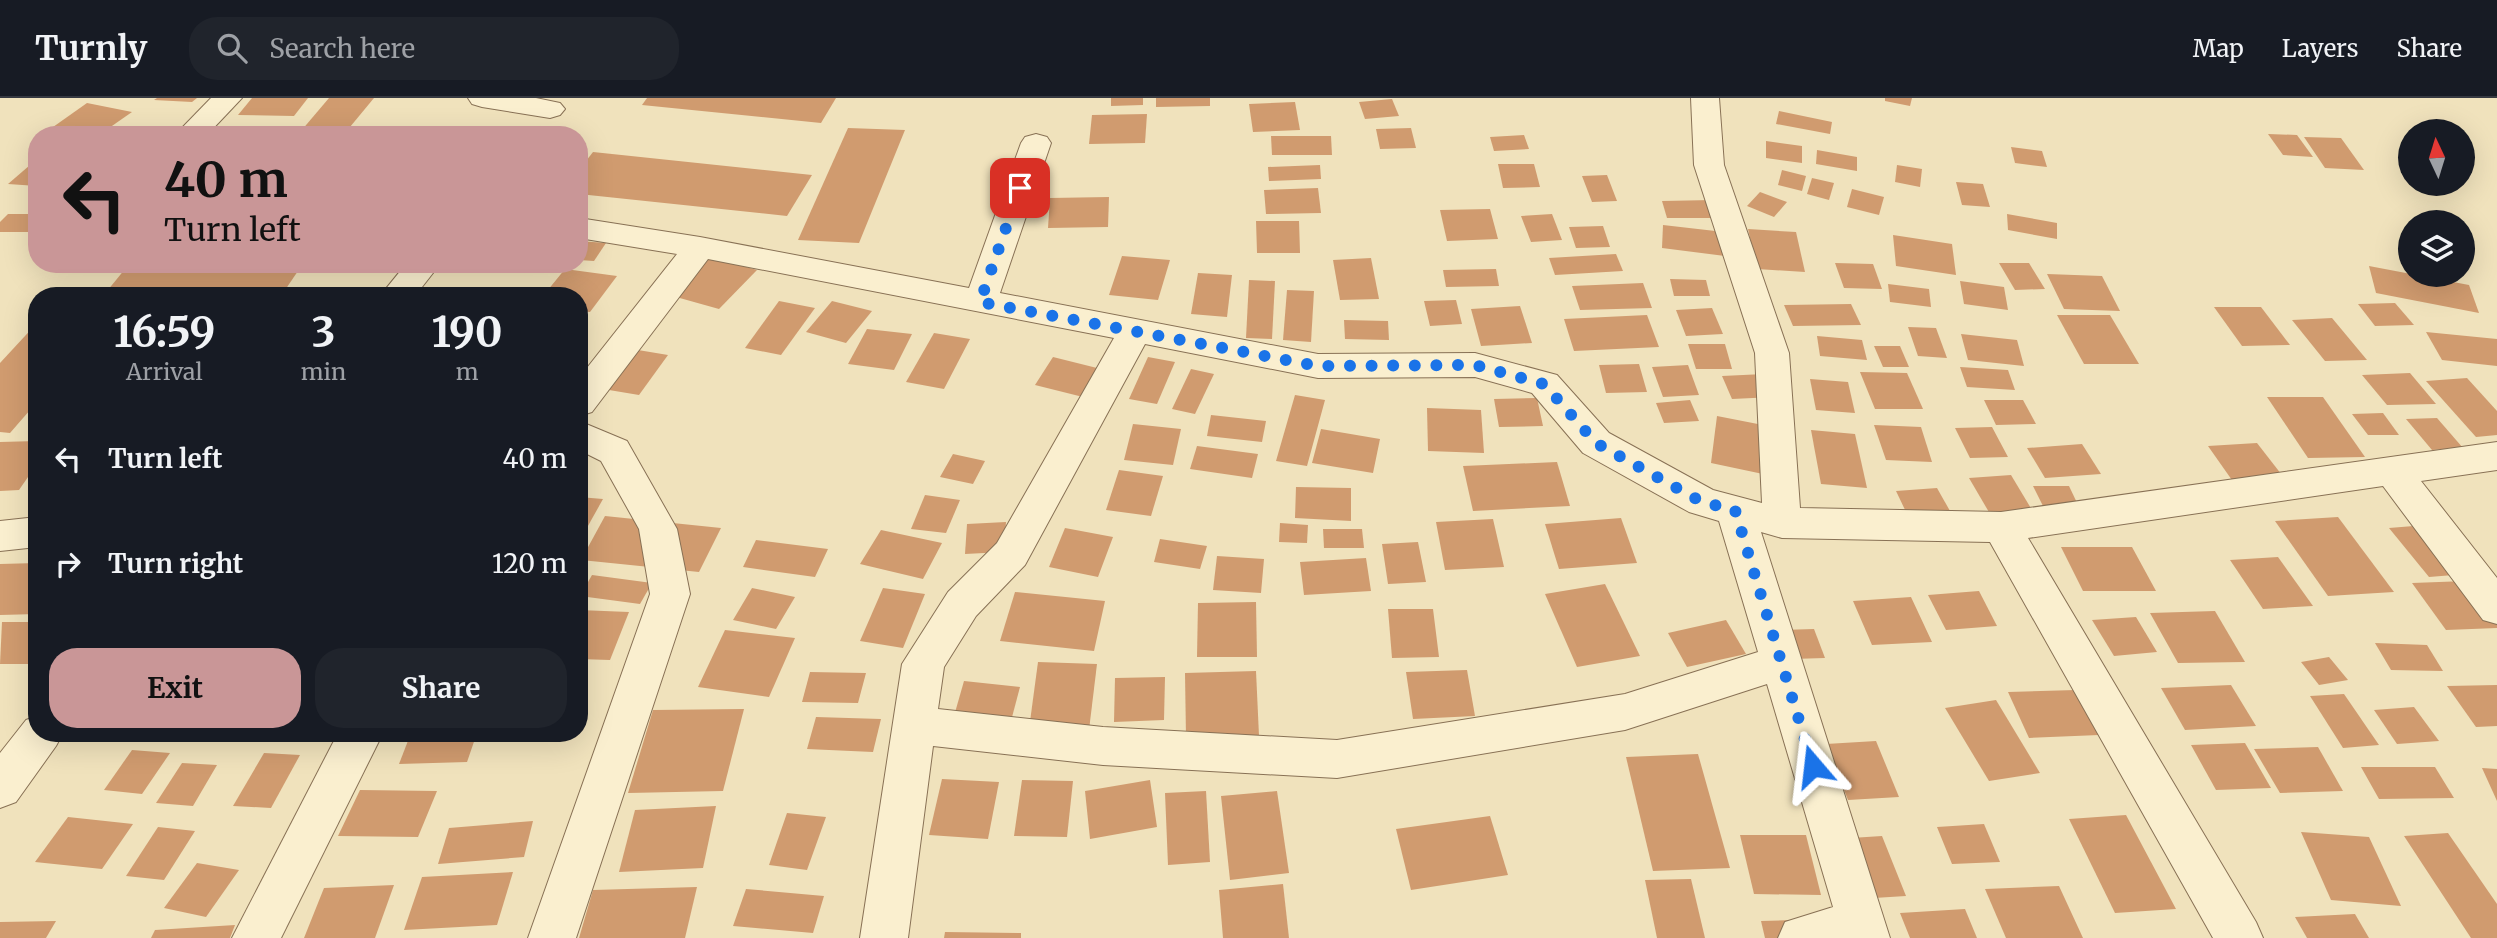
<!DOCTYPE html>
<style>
:root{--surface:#171b24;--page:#20242c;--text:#f1f3f6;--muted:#9ea1a6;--line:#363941;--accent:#c99697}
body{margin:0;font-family:Merriweather,serif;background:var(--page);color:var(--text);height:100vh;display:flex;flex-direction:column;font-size:26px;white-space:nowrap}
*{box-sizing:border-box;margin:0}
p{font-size:23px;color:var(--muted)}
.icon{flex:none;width:38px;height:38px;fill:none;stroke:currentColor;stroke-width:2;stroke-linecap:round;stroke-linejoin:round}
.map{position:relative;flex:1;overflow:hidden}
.drawer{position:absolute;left:28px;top:189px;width:560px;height:455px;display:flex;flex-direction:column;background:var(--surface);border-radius:28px;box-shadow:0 7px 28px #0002}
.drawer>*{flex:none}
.hud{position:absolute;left:28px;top:28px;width:560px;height:147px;border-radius:28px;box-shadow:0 7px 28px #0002;background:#c99697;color:#111;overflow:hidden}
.needle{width:46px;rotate:356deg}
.controls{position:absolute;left:2398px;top:21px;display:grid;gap:14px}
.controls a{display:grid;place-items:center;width:77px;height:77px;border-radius:50%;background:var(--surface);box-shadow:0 7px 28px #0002;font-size:35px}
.pin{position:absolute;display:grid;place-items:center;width:60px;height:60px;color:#fff;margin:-30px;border-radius:14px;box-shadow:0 4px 10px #0006}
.me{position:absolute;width:77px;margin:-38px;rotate:343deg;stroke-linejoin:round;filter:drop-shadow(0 0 5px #0008)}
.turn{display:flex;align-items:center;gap:24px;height:147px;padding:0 21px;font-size:32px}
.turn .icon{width:91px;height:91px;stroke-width:2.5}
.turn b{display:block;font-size:49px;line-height:60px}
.eta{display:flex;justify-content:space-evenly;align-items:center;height:119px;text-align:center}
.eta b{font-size:42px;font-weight:700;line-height:49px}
.cta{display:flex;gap:14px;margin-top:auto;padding:14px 21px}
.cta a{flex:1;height:80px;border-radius:28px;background:var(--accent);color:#111;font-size:28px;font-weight:700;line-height:80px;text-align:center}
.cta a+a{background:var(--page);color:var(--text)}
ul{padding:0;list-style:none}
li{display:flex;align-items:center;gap:21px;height:105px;padding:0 21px}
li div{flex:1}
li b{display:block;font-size:26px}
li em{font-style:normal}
header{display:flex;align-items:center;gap:42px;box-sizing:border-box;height:98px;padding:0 35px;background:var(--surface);border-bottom:2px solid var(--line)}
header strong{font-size:33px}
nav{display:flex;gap:38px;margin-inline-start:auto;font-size:24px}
.search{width:490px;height:63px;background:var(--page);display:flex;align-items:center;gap:18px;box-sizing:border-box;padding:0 24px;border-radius:28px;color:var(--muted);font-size:26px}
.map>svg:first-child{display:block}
.building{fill:#d09b6f}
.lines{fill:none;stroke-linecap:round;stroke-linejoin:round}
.minor-casing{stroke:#887155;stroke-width:2}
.minor{fill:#faefcf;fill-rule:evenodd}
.route{stroke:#1a73e8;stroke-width:12;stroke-dasharray:0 21.6}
</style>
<header>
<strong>Turnly</strong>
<div class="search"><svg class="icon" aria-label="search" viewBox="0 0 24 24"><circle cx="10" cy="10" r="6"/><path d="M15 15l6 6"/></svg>Search here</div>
<nav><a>Map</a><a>Layers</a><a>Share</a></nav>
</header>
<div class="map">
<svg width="2497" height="840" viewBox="0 0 2497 840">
<rect width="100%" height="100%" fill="#f0e2bc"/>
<!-- building -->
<g class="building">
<path d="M157,0H197L192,4L154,2Z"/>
<path d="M252,0H308L294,18L238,17Z"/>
<path d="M329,0H374L345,35L301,33Z"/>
<path d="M647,0H836L821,25L642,7Z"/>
<path d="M1111,0H1143V7L1111,8Z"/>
<path d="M1156,0H1210V8L1156,9Z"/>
<path d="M1885,0H1912L1910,8L1885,3Z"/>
<path d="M1392,1L1399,18L1365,21L1359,4Z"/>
<path d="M1295,4L1300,32L1253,34L1249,6Z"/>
<path d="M87,5L132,14L99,37H61L46,34Z"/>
<path d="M1779,13L1832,24L1830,36L1776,26Z"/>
<path d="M1147,16L1145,45L1089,46L1092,17Z"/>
<path d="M848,30L905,32L859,145L798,142Z"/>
<path d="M1411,30L1416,50L1380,51L1376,31Z"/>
<path d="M388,32L429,35V37H384Z"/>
<path d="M2268,36L2297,37L2313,59L2283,57Z"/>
<path d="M1524,37L1529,51L1494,53L1490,39Z"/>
<path d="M1271,38H1331L1332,57H1272Z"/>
<path d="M2304,39L2341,40L2364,72L2325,70Z"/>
<path d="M1766,43L1802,48V65L1766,60Z"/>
<path d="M2011,49L2042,53L2047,69L2015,65Z"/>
<path d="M1817,52L1857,59V73L1816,66Z"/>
<path d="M593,54L812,77L787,118L579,96V72Z"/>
<path d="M37,61V88L8,86Z"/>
<path d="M1498,66H1534L1540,89L1503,90Z"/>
<path d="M1320,67L1321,81L1269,83L1268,69Z"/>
<path d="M1897,67L1922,71L1920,89L1895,84Z"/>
<path d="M1782,72L1806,78L1802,93L1778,87Z"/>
<path d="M1607,77L1617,103L1592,104L1582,78Z"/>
<path d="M1812,80L1834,85L1829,102L1807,96Z"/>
<path d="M1956,84L1983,86L1990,109L1962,107Z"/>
<path d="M1318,90L1321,115L1266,116L1264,92Z"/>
<path d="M1852,91L1884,99L1879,117L1847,109Z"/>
<path d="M1760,94L1787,104L1774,119L1747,108Z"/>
<path d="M1109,99L1108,129L1048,130L1050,100Z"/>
<path d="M1713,102L1718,120H1667L1662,103Z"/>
<path d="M1490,111L1498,141L1447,143L1440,112Z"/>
<path d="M8,116H37V134H0V124Z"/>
<path d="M1552,116L1562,142L1531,144L1521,118Z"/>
<path d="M2007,116L2057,125V141L2008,132Z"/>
<path d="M1256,123H1299L1300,155H1257Z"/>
<path d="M1663,127L1724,134L1725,158L1662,150Z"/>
<path d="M1603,128L1610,149L1576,150L1569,129Z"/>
<path d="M1748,131L1796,134L1805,174L1757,171Z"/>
<path d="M1893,137L1952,146L1956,177L1896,168Z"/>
<path d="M579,143L606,145L594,163L579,162Z"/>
<path d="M1616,156L1623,173L1555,177L1549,160Z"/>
<path d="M708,158L757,172L719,211L669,197Z"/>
<path d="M1122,158L1170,162L1158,202L1109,197Z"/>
<path d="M1371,160L1379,201L1340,202L1333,162Z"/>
<path d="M1835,165L1873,166L1882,191L1844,190Z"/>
<path d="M1999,165H2029L2045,191L2015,192Z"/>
<path d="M2369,168L2469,187L2479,215L2376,195Z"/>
<path d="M300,170L281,198H103L125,171Z"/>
<path d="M565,171L617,178L590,214L579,213V198H543Z"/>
<path d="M1496,171L1499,188L1446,189L1443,172Z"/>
<path d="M1198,175L1232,177L1227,219L1191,216Z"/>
<path d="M2047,176L2102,178L2120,213L2064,211Z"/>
<path d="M1670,181L1706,182L1710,198H1674Z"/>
<path d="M1249,182L1275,183L1272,241L1246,240Z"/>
<path d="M1960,183L2004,189L2008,212L1964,206Z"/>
<path d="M1643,185L1652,210L1580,212L1572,188Z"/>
<path d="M1888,186L1929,191L1931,209L1890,204Z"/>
<path d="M1287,192L1314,193L1311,244L1283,242Z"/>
<path d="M1456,202L1462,226L1430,228L1424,203Z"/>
<path d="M779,203L815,210L781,257L745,250Z"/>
<path d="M832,203L872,213L846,245L806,234Z"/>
<path d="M2395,205L2414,227L2375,228L2358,206Z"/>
<path d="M1851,206L1861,227L1793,228L1784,207Z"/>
<path d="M1520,208L1532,245L1481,248L1471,211Z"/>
<path d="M2214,209H2261L2290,247L2242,248Z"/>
<path d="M1712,210L1723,236L1686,238L1676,212Z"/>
<path d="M1647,217L1659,249L1574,253L1564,221Z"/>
<path d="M2057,217H2110L2139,266H2084Z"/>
<path d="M2332,220L2367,262L2325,263L2292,222Z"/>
<path d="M1344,222L1388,223L1389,242L1345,241Z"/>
<path d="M37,225V304L10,335L0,334V265Z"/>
<path d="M1908,229L1936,230L1947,260L1918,258Z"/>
<path d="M867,231L912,236L894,272L848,266Z"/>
<path d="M2426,234L2497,241V268L2442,262Z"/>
<path d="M934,235L970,241L944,291L906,284Z"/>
<path d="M1961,236L2017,242L2024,268L1968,262Z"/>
<path d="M1817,238L1862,242L1867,262L1820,258Z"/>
<path d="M1688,246H1725L1732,271H1696Z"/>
<path d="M1874,248H1900L1909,269H1883Z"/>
<path d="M632,251L668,257L639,297L603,291Z"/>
<path d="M1053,259L1109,273L1091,301L1035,287Z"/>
<path d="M1148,259L1175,264L1157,306L1129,301Z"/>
<path d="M1639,266L1647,294L1606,295L1599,267Z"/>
<path d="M1688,267L1699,297L1663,299L1652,269Z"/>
<path d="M1960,269L2008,272L2015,292L1967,289Z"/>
<path d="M1191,271L1214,276L1195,316L1172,311Z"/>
<path d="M1860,274L1907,275L1923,311H1875Z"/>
<path d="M2410,275L2436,306L2387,307L2362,277Z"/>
<path d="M1764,276L1774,299L1732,301L1722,278Z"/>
<path d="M2467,280L2497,313V337L2476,339L2426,283Z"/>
<path d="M1810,281L1848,284L1855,315L1816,312Z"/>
<path d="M1295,297L1325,302L1307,368L1276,363Z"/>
<path d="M2267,299H2323L2365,359L2308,360Z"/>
<path d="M1537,300L1543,328L1499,329L1494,301Z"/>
<path d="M1690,302L1699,323L1664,325L1656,305Z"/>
<path d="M1984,302H2023L2036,326L1996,327Z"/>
<path d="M1427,310L1481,312L1484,355L1428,353Z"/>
<path d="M2383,315L2399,337H2368L2352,316Z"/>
<path d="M1211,317L1266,323L1262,344L1207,338Z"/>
<path d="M1717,318L1768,328L1763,376L1711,365Z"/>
<path d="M2437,320L2463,350L2432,352L2406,321Z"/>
<path d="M1133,326L1181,331L1173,367L1124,362Z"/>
<path d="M1874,327L1921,329L1932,364L1886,362Z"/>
<path d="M1992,329L2008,359L1970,360L1955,330Z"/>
<path d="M1321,331L1380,341L1373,375L1312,365Z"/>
<path d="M1811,332L1855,336L1867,390L1821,386Z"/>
<path d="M37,343V366L19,392L0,393V344Z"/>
<path d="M2257,345L2285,381L2234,385L2208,348Z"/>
<path d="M2082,346L2101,376L2045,380L2027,350Z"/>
<path d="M1197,348L1258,356L1252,380L1190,371Z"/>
<path d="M953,356L985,363L973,386L940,379Z"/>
<path d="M1557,364L1570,408L1473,413L1463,368Z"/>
<path d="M1119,372L1163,378L1151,418L1106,412Z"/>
<path d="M2011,377L2035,417L1993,421L1969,380Z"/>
<path d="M2033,388H2069L2079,409L2044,410Z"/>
<path d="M1296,389L1351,390V423L1295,420Z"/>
<path d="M1937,390L1950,413L1907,416L1896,393Z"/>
<path d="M925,397L960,402L946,435L911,431Z"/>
<path d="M579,399L603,401L579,444Z"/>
<path d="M605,418L721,430L699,474L581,462Z"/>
<path d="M2338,419L2394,494L2328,498L2275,423Z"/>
<path d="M1621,420L1637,465L1559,471L1545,426Z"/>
<path d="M1493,421L1504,469L1445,472L1436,424Z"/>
<path d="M1006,424L1004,454L965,456L967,426Z"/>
<path d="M1280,425L1308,427L1307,445L1279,444Z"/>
<path d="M2426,427L2466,476L2429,479L2389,430Z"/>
<path d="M1065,430L1113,439L1098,479L1049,469Z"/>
<path d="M1323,431H1362L1364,450H1324Z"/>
<path d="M881,432L942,445L923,481L860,466Z"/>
<path d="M1160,441L1207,448L1200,471L1154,464Z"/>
<path d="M756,442L828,451L815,479L743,469Z"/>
<path d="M1418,444L1426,484L1388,486L1382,446Z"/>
<path d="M2061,449H2132L2156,493H2083Z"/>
<path d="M1217,458L1264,461L1261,495L1213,492Z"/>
<path d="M2278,459L2313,508L2263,511L2230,462Z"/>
<path d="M1366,460L1371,493L1304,497L1300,464Z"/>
<path d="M37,465V516L0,517V466Z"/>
<path d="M592,477L652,485L640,506L580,498Z"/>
<path d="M2466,483L2497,523V530L2446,532L2412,485Z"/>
<path d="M1605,486L1640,558L1577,569L1545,496Z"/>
<path d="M752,490L795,499L776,531L733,522Z"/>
<path d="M883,490L925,496L903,550L860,543Z"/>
<path d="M1979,493L1997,528L1946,532L1928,497Z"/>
<path d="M1015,494L1105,503L1094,553L1000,543Z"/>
<path d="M1911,499L1932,544L1872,547L1853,503Z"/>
<path d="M1256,504L1257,559H1197L1198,505Z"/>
<path d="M1388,511H1433L1439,559L1392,560Z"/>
<path d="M579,512L629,514L610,562L579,561Z"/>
<path d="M2215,513L2245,564L2178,565L2150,515Z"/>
<path d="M2136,519L2157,554L2114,558L2092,522Z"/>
<path d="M1726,522L1746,556L1687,569L1668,535Z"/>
<path d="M2,524H37V566H0Z"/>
<path d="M1814,531L1825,560L1792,561L1781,532Z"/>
<path d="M725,532L795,540L769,599L698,589Z"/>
<path d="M2375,545L2427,547L2443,573L2391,572Z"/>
<path d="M2329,559L2348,582L2319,587L2301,564Z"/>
<path d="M1038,564L1097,566L1089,632L1029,631Z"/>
<path d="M1467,572L1475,618L1413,621L1406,574Z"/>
<path d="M1256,573L1259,638L1186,640L1185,575Z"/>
<path d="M810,574L866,575L858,605L802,604Z"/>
<path d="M1165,579L1164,622L1114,624L1115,580Z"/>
<path d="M964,583L1020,589L1011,623L954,618Z"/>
<path d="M2231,587L2256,628L2185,632L2161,590Z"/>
<path d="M2497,587V628L2476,629L2447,588Z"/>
<path d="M2076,592L2099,637L2029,640L2008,594Z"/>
<path d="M2344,596L2379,647L2343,650L2310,598Z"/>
<path d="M1996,602L2040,675L1989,683L1945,610Z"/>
<path d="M2414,609L2439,643L2397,646L2374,612Z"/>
<path d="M744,611L723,693L628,695L653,612Z"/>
<path d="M816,619L881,621L873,654L807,651Z"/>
<path d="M411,635H477L467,664L399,666Z"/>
<path d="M1876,643L1899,699L1848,702L1826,646Z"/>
<path d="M2245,645L2271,690L2216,692L2191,647Z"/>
<path d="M2318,649L2343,693L2280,695L2254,651Z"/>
<path d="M132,652L170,655L142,696L104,692Z"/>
<path d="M264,655L300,657L271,710L233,708Z"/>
<path d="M1698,656L1730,770L1653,773L1626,659Z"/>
<path d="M182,665L217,667L193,708L156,705Z"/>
<path d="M2361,669H2435L2454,700L2379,701Z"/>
<path d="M2482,670L2497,671V703Z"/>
<path d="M942,681L999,684L988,741L929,737Z"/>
<path d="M1022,682L1073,683L1067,739L1014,738Z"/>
<path d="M1150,682L1157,729L1090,741L1085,693Z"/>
<path d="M360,692L437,693L418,739L338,738Z"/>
<path d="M1206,693L1210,764L1168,767L1165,695Z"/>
<path d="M1277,693L1289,775L1230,782L1221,698Z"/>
<path d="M716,708L703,770L619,774L635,712Z"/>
<path d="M787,715L826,719L807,772L769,767Z"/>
<path d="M2126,717L2176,811L2115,815L2069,721Z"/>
<path d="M1490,718L1508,777L1411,792L1396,731Z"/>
<path d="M68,719L133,726L102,771L35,764Z"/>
<path d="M533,723L524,759L438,766L449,730Z"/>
<path d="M1984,726L2000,764L1952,766L1937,729Z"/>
<path d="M158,729L195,733L164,782L126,778Z"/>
<path d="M2301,734L2369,739L2401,808L2331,802Z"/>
<path d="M2448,735L2497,806V840H2471L2404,738Z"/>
<path d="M1740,737H1806L1821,797L1754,796Z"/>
<path d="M1882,738L1906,798L1874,800L1851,740Z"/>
<path d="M197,765L239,772L206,819L164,810Z"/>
<path d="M513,774L497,827L404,832L422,779Z"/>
<path d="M1691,781L1705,840H1657L1645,782Z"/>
<path d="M1283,786L1289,840H1223L1219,792Z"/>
<path d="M394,787L375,840H304L324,790Z"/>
<path d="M2059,788L2083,840H2006L1985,791Z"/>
<path d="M697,789L685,840H579L593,792Z"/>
<path d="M746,791L824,798L813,835L733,828Z"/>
<path d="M1965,811L1977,840H1910L1900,815Z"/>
<path d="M2355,816L2369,840H2307L2295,819Z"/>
<path d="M1825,821L1831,840H1765L1761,823Z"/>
<path d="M56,823L46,840H0V824Z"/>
<path d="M235,827L230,840H151L155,832Z"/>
<path d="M945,834L1021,835V840H944Z"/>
</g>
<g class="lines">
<!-- minor casing -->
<g class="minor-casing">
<g id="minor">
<path d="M211,0H242L207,37H175Z"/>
<path d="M468,0H536L560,5L565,11L560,17L550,20L482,9L472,6Z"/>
<path d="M1691,0H1719L1724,67L1789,255L1800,410L2001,414L2497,344V372L2421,383L2497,480V526L2483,522L2383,388L2028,440L2256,824L2263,840H2213L1990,444L1782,440L1761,434L1890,840H1778L1785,824L1833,809L1767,586L1625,632L1337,680L1103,667L933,648L908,840H860L902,566L948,494L997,445L1114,240L708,161L592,314L579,318V280L677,156L579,140V120L700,139L969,190L1021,45L1025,39L1036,36L1047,39L1051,45L1000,195L1318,256L1475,255L1557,277L1609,335L1713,392L1762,405L1755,255L1694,67ZM1145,246L1318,280L1475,279L1532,295L1583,355L1689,414L1719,423L1758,554L1625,596L1337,642L1103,629L938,611L944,569L976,518L1025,467Z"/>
<path d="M406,166H440L415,198H380Z"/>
<path d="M579,323L627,343L677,431L690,496L576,840H528L650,496L639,431L601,363L579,352Z"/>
<path d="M37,419V449L0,453V423Z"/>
<path d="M37,618V635H63L56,648L16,704L0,710V655L26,622Z"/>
<path d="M338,635H383L281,840H232Z"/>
</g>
</g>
<!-- minor -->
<use href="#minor" class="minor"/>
</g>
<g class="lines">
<!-- route -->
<path class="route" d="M1020,90L980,204L1318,268L1475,267L1544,286L1596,345L1702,404L1735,412L1813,668"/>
</g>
</svg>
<div class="controls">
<a><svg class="needle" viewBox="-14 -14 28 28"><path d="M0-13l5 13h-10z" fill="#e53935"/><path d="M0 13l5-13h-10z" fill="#9ea1a6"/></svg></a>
<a><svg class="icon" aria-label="layers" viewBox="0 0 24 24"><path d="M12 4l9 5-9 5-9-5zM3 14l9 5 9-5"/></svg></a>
</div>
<div class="pin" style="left:1020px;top:90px;background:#d93025"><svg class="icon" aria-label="arrive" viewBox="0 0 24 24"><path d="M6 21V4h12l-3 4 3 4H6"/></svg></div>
<svg class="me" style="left:1813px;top:668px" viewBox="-20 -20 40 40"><path d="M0-17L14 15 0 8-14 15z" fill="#1a73e8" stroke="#fff" stroke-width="4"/></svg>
<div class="hud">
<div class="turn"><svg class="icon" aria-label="left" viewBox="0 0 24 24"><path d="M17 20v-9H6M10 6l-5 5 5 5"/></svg><div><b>40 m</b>Turn left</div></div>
</div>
<section class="drawer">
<div class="eta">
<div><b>16:59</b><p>Arrival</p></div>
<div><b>3</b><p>min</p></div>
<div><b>190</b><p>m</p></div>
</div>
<ul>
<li><svg class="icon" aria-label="left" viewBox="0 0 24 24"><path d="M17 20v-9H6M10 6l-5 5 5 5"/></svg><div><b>Turn left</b></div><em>40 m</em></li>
<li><svg class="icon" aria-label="right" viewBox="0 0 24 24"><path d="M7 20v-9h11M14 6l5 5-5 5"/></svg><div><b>Turn right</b></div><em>120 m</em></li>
</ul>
<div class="cta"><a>Exit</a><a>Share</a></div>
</section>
</div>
